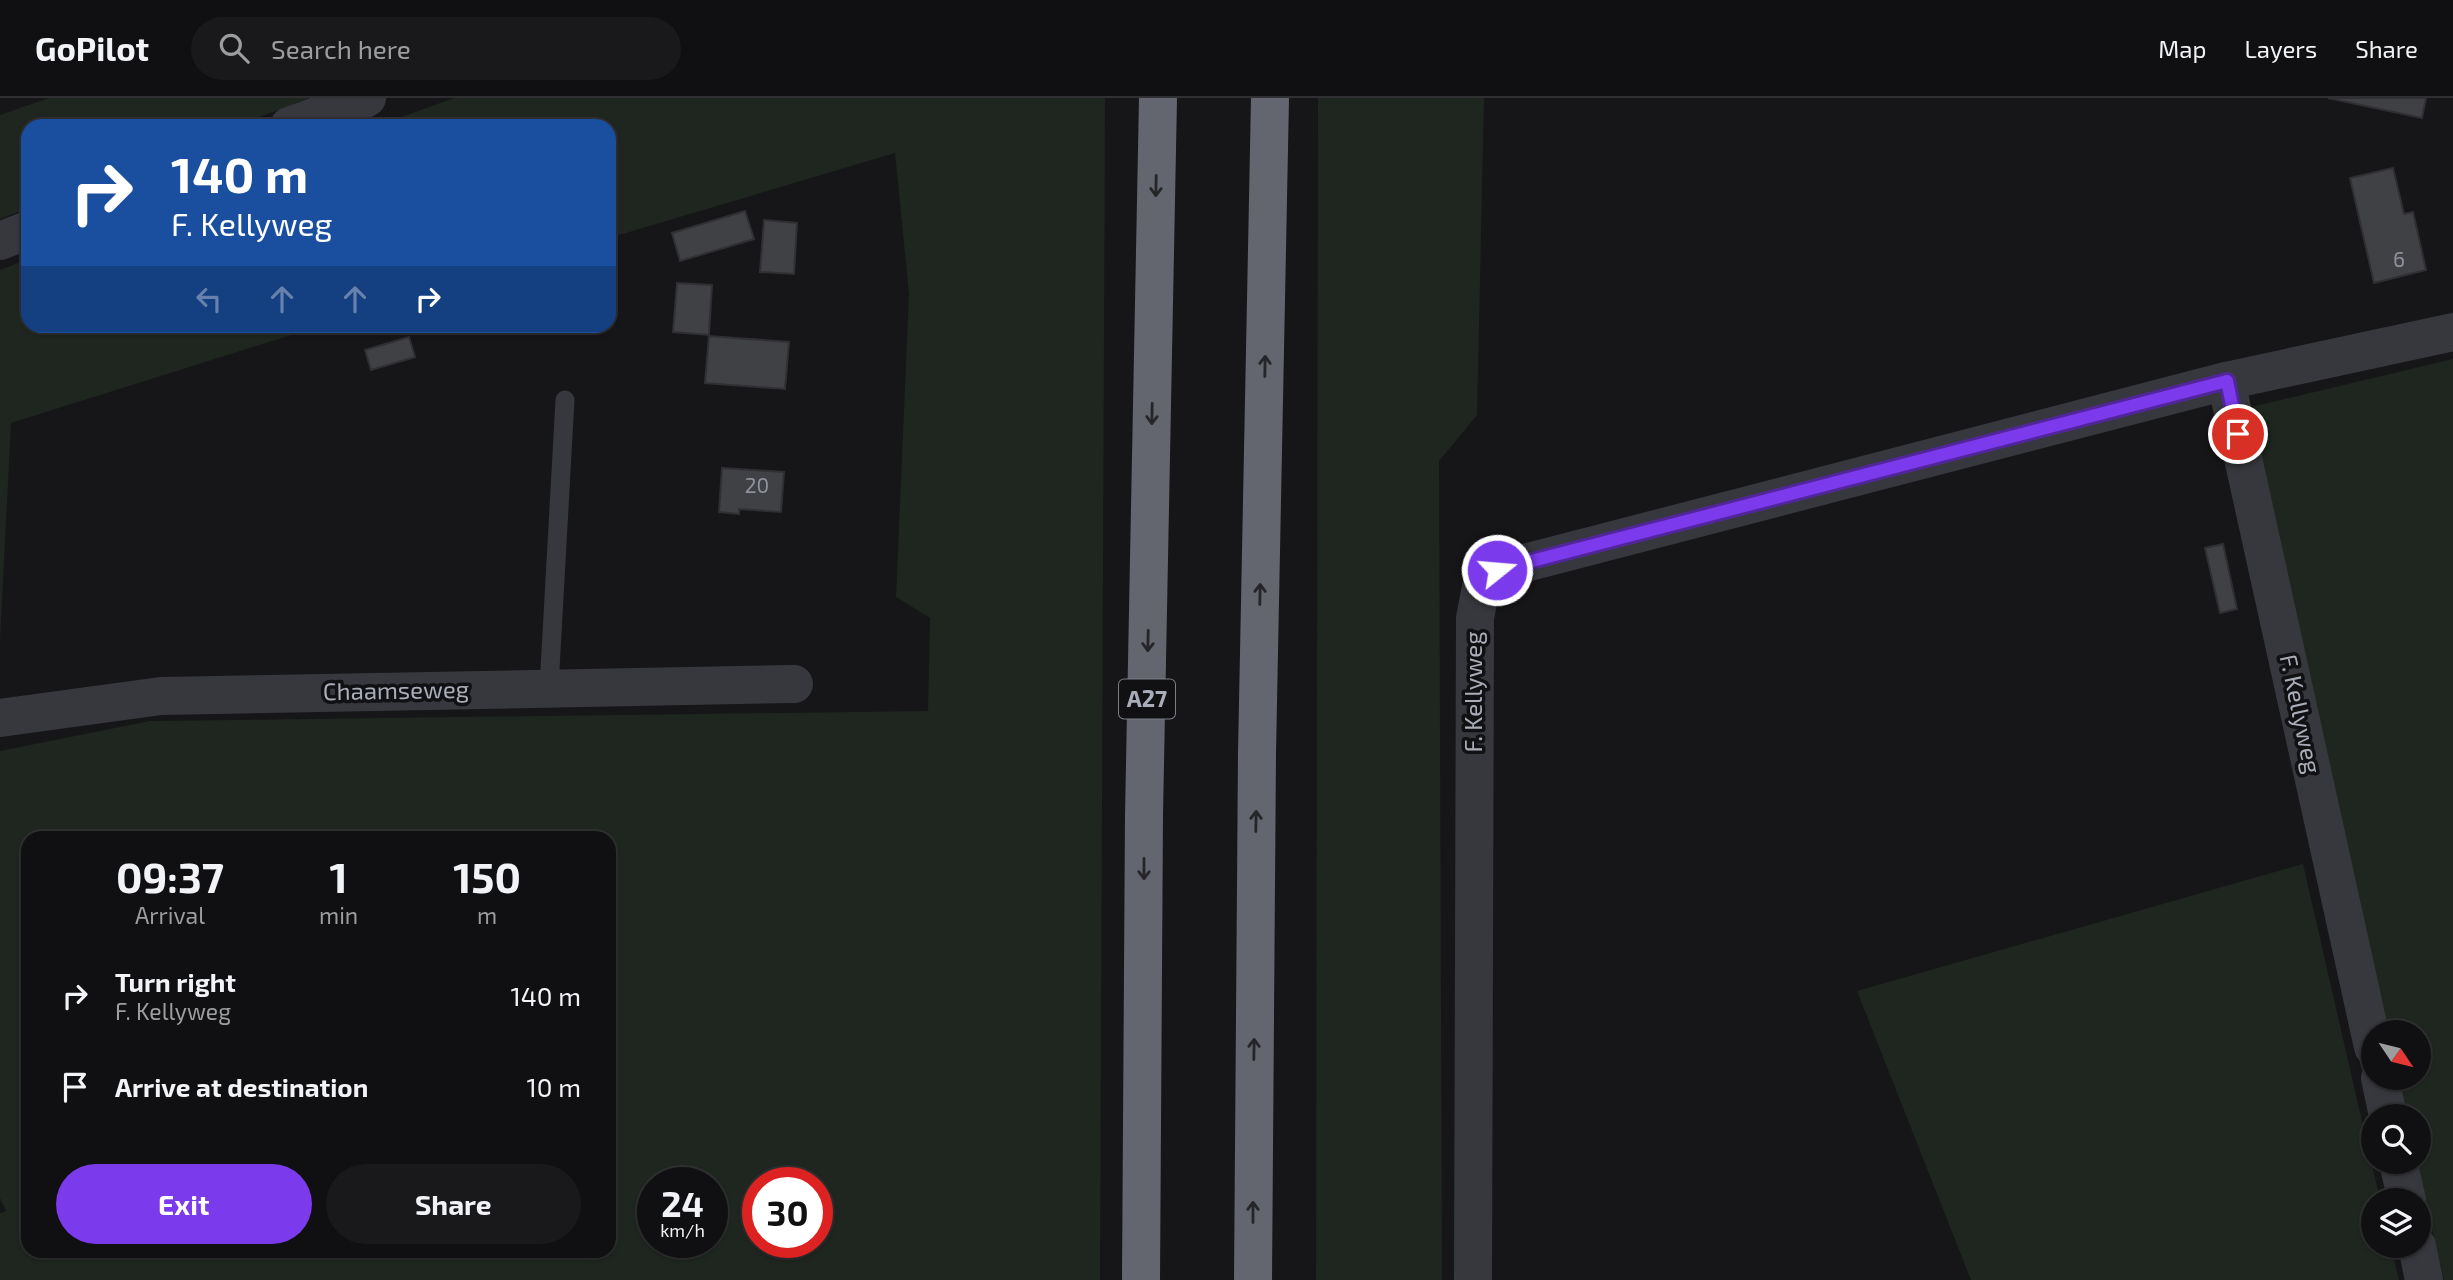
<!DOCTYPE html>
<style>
:root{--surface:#101012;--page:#19191b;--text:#f1f3f6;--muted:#9c9d9f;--line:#303032;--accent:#7c3aed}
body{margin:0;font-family:"Exo 2",sans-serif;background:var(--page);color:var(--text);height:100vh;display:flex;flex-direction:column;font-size:26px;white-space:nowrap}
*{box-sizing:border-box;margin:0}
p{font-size:23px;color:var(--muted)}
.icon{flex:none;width:38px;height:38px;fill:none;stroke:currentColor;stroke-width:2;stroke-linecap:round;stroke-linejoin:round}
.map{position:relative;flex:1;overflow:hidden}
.panel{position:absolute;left:21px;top:733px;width:595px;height:427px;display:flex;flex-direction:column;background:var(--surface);border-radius:21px;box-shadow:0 2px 5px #0004,0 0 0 2px var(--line)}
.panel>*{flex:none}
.top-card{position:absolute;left:21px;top:21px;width:595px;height:214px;border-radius:21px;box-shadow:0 2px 5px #0004,0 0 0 2px var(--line);background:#1a4fa0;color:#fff;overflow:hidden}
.needle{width:46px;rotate:125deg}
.tools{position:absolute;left:2361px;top:922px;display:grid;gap:14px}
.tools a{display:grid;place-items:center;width:70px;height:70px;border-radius:50%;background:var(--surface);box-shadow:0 2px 5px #0004,0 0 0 2px var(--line);font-size:35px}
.speed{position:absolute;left:637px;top:1069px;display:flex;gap:14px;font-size:35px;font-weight:700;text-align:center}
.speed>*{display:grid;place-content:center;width:91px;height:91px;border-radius:50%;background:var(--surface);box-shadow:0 2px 5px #0004,0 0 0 2px var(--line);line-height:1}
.speed small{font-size:18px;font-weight:400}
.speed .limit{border:10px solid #d22;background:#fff;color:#111}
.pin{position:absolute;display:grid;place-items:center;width:60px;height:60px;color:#fff;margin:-30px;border:4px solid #fff;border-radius:50%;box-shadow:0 2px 7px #0007}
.me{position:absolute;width:77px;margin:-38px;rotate:73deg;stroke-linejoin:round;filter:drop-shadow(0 0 5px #0008)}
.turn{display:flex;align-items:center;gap:24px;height:147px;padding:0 35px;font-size:32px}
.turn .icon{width:91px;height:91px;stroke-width:2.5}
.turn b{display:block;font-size:49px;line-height:60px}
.lanes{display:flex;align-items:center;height:66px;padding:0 35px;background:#0003;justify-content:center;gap:35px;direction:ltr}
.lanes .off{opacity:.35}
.eta{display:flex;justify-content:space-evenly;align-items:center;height:119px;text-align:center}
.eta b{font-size:42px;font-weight:700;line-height:49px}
.button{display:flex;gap:14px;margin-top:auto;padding:14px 35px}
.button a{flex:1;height:80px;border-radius:42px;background:var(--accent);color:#fff;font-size:28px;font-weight:700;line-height:80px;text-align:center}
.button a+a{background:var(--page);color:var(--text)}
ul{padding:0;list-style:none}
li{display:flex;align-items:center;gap:21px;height:91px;padding:0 35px}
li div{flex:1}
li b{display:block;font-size:26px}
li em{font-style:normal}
header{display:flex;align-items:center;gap:42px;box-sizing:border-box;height:98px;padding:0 35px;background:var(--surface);border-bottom:2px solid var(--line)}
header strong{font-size:33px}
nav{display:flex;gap:38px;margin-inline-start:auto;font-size:24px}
.search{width:490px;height:63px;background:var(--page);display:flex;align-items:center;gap:18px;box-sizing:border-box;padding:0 24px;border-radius:38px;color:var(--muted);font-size:26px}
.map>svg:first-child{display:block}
.green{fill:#1e261f;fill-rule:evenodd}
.building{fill:#404145;stroke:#303034;stroke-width:2}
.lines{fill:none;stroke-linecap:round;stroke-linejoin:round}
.service{stroke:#37383d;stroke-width:19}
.minor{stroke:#37383d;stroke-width:38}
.motorway{stroke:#63666e;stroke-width:38}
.oneway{stroke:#26262a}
.route-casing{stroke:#51269a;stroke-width:18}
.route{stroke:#7c3aed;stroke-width:12}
.labels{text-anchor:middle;stroke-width:7;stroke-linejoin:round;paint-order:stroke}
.number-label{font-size:21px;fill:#8e929b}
.shield{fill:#111113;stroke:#7b7e86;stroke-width:2}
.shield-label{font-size:23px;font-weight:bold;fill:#a8adb8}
.street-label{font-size:24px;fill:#a8adb8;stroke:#111113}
</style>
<header>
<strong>GoPilot</strong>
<div class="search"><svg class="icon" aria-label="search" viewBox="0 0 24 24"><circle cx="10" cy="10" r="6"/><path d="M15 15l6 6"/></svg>Search here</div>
<nav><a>Map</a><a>Layers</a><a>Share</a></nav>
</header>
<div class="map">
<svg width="2453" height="1182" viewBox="0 0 2453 1182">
<rect width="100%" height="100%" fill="#161618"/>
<!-- green -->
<g class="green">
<path d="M49,0H310L235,28H28V110L0,121V17Z"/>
<path d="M454,0H1105L1100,1182H0V1115L6,1113L0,1100V653L150,623L928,613L930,520L896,499L909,196L895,55L609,140V28H377ZM28,740H609V1153H28ZM653,1085H712V1144H653ZM758,1085H817V1144H758Z"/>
<path d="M1318,0H1484L1477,317L1439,363L1442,1182H1316Z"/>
<path d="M28,161V228H320L11,325L0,542V172Z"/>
<path d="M2453,261V1182H2444L2416,1064H2418V1018H2406L2397,980H2418V934H2387L2251,309Z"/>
<path d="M2303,766L2380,1102H2373V1148H2391L2399,1182H1971L1857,893Z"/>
</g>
<!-- building -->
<g class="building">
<path d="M2328,0H2426L2422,20Z"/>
<path d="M2393,70L2404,116L2413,114L2426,172L2374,185L2350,80Z"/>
<path d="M745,113L754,141L680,163L672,135Z"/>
<path d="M764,122L797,125L794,176L760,174Z"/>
<path d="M677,185L712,187L709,237L673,234Z"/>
<path d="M709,238L789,244L785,291L705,285Z"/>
<path d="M409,239L415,259L371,272L365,252Z"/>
<path d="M722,370L784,374L781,414L739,411V416L719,414Z"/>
<path d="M2223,446L2237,511L2220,515L2205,450Z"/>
</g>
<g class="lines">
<!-- service -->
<path class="service" d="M549,589L565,302"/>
<!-- minor -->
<g class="minor">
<path d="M289,28L367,0"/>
<path d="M0,143L28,132"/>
<path d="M2226,283L2373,949"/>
<path d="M0,620L161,598L794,586"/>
<path d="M2380,980L2388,1018"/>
<path d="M2398,1064L2407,1102"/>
<path d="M2417,1148L2424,1182"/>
<path d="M1473,1182L1475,520L1481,489L1498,472L2226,283L2453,234"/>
</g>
<!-- motorway -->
<g class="motorway">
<path d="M1141,1182L1144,717L1158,0"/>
<path d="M1253,1182L1257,655L1270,0"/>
</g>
</g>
<!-- one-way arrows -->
<defs><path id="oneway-shaft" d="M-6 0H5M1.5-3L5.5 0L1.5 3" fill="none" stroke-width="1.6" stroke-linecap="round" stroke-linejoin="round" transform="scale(1.75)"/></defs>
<g class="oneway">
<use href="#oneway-shaft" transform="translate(1156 88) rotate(91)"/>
<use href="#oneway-shaft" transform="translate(1265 268) rotate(-89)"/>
<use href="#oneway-shaft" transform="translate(1152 316) rotate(91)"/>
<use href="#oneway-shaft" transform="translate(1260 496) rotate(-89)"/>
<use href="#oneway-shaft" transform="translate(1148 543) rotate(91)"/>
<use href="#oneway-shaft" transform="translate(1256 723) rotate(-89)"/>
<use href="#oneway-shaft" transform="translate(1144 771) rotate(90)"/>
<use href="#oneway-shaft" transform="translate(1254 951) rotate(-89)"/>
<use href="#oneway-shaft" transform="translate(1253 1114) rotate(-90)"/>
</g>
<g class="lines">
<!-- route casing -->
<g class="route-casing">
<path id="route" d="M1497,472L2227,283L2238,336"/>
</g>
<!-- route -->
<use href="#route" class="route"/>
</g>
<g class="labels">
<!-- number labels -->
<g class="number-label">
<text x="2399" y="169">6</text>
<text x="757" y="395">20</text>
</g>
<!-- shield labels -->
<rect class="shield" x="1119" y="581.5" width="56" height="39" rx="5"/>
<g class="shield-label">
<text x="1147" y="609">A27</text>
</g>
<!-- street labels -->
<g class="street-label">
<text transform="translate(396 593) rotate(-1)" y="8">Chaamseweg</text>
<text transform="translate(1474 594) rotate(-90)" y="8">F. Kellyweg</text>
<text transform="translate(2300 616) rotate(78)" y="8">F. Kellyweg</text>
</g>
</g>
</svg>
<div class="tools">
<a><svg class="needle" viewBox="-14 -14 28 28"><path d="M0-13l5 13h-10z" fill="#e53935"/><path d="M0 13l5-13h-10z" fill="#9c9d9f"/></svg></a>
<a><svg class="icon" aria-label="search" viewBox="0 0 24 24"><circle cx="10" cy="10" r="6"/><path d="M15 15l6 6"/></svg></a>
<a><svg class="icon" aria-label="layers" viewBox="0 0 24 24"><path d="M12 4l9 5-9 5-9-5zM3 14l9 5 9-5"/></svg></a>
</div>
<div class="speed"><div>24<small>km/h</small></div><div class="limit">30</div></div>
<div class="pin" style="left:2238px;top:336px;background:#d93025"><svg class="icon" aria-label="arrive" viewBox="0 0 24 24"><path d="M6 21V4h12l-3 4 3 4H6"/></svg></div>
<svg class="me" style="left:1497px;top:472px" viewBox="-20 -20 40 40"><circle r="17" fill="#7c3aed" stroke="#fff" stroke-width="3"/><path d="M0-11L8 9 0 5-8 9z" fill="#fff"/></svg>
<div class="top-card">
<div class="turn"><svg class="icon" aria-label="right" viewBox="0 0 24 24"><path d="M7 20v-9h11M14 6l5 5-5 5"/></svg><div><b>140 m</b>F. Kellyweg</div></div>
<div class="lanes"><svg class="icon off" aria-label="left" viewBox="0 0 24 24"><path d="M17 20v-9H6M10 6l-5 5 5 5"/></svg><svg class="icon off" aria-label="ahead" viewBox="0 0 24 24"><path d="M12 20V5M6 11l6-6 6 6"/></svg><svg class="icon off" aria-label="ahead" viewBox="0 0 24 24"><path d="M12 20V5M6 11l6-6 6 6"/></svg><svg class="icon" aria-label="right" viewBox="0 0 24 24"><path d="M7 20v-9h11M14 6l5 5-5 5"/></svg></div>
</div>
<section class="panel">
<div class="eta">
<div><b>09:37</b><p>Arrival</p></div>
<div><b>1</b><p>min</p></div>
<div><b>150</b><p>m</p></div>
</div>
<ul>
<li><svg class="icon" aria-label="right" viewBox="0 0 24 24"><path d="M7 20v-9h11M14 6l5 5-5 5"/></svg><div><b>Turn right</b><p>F. Kellyweg</p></div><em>140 m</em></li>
<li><svg class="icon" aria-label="arrive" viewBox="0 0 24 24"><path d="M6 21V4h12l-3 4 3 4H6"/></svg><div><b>Arrive at destination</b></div><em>10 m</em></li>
</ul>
<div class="button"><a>Exit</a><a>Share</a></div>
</section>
</div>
